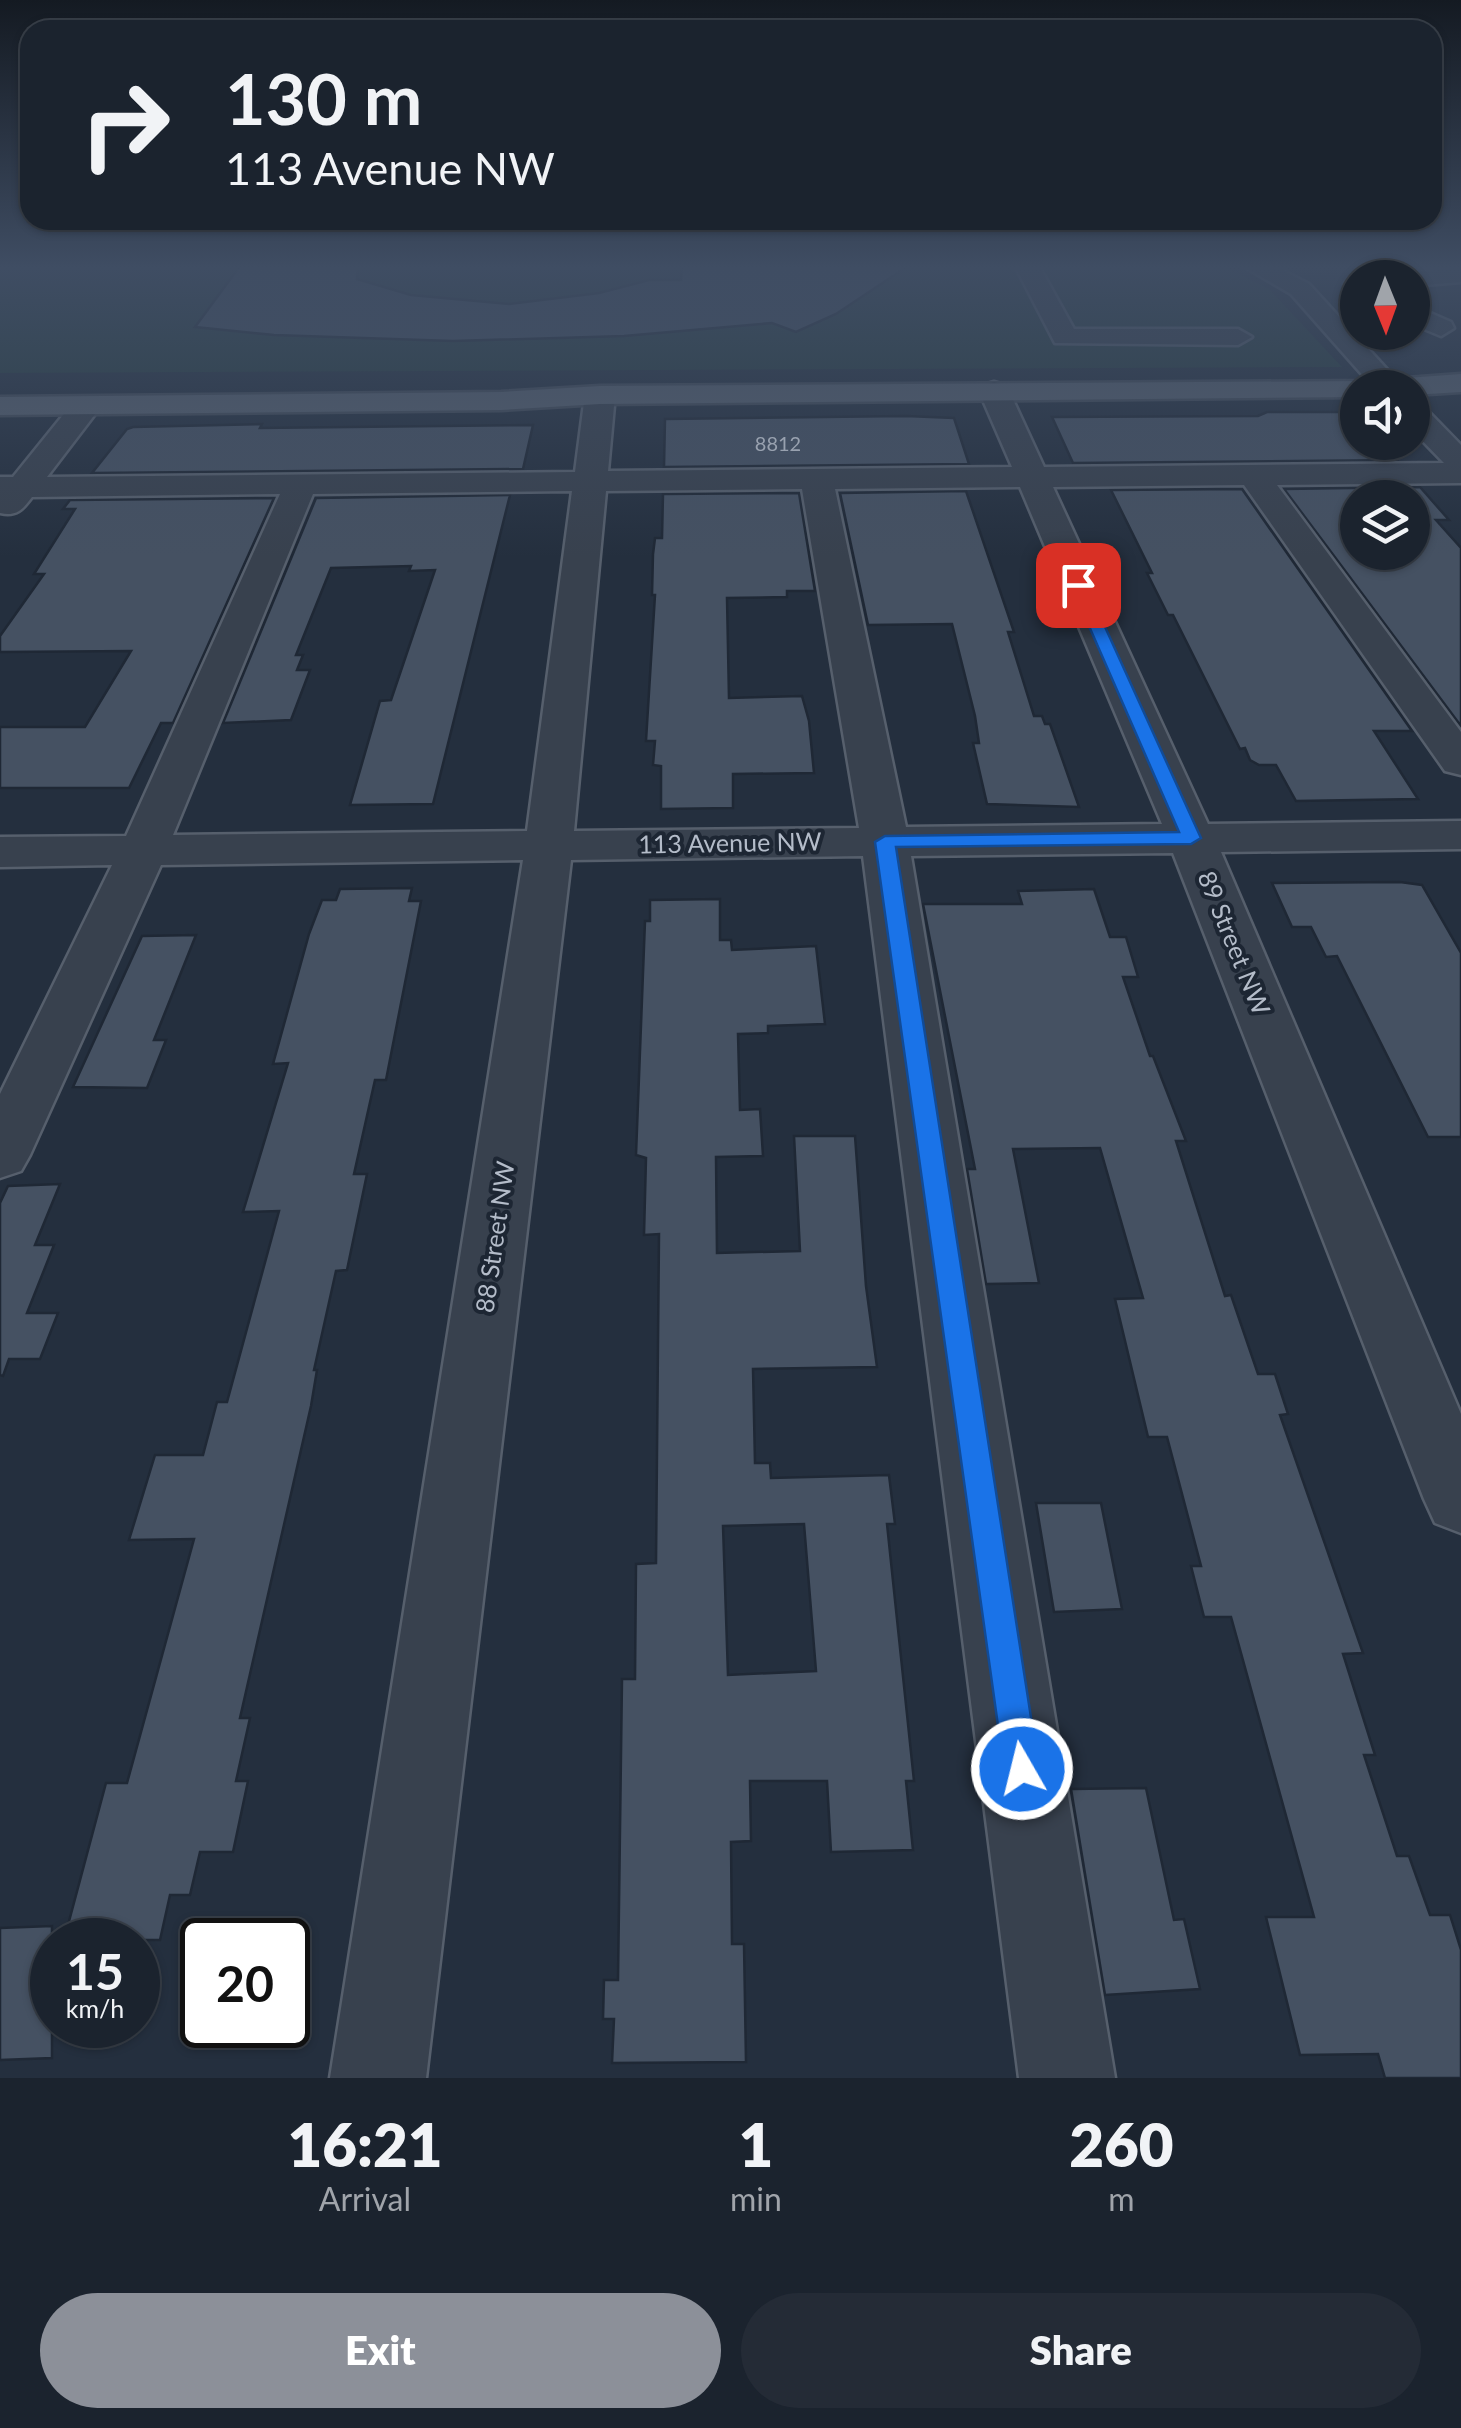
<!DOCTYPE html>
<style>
:root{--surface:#1b232e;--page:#242b36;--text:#f1f3f6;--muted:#a0a4aa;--line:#39404a;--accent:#8c9099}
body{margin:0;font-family:Lato,sans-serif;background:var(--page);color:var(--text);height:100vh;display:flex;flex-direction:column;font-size:38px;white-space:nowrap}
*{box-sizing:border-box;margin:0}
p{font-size:32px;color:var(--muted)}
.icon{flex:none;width:55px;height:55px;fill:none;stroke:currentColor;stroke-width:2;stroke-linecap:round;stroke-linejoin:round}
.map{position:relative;height:2078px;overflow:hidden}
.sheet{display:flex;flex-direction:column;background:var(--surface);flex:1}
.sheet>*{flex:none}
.top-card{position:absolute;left:20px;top:20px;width:1422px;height:210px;border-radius:30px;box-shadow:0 2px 8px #0004,0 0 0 2px var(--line);background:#1b232e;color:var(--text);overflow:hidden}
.needle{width:65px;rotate:179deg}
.controls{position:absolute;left:1340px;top:260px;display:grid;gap:20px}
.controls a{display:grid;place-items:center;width:90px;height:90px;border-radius:50%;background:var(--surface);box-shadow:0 2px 8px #0004,0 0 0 2px var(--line);font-size:50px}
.speed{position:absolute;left:30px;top:1918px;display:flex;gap:20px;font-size:50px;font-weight:700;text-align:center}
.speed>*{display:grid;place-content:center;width:130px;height:130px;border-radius:50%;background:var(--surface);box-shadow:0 2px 8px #0004,0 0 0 2px var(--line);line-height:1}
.speed small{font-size:25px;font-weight:400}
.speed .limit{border:5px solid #111;border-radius:15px;background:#fff;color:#111}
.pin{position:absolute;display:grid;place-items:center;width:85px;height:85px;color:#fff;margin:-42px;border-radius:20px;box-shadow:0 5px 15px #0006}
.me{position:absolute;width:110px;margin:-55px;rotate:352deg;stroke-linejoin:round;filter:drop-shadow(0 0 8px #0008)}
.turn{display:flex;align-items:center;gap:35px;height:210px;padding:0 40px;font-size:45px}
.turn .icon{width:130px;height:130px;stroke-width:2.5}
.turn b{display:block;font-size:70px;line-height:85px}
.eta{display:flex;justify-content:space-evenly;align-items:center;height:170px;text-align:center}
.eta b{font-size:60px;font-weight:800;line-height:70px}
.primary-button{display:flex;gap:20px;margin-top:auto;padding:20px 40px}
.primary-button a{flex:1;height:115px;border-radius:60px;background:var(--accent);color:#fff;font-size:40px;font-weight:800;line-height:115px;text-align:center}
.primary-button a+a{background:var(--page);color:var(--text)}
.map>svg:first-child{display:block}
.green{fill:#263c3f}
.building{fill:#455162;stroke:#1f2835;stroke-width:2.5;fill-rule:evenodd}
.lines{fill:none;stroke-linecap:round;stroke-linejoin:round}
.minor-casing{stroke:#565f6c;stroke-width:5}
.major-casing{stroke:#414a57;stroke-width:5}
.minor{fill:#38414e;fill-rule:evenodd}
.major{fill:#56606e;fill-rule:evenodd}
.route{fill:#1a73e8;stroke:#114b97;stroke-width:2.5}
.labels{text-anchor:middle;stroke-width:8;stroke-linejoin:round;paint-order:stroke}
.number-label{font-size:20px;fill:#98a1af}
.street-label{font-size:25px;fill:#b4bcc9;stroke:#1d2633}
</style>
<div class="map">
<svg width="1461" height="2078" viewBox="0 0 1461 2078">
<rect width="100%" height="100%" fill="#242f3e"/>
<!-- green -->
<path class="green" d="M0,266H1223L1269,289L1342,367L0,373Z"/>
<!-- building -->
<g class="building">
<path d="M240,266H358L357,279L411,295L509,304L599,293L649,280H681L682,266H908L836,314L796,332L772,323L624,336L453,341L274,335L195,327Z"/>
<path d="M1267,412H1358V444H1383L1397,460L1073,463L1052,417L1258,416Z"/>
<path d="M906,416L954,418L969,464L664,467L665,419Z"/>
<path d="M262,424L260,428L533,425L523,469L92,473L127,429L133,427Z"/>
<path d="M1420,487L1449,520H1436L1461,548V726L1284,489ZM1358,498H1412V552H1358Z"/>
<path d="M1242,489L1412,731H1374L1418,799L1296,801L1276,765H1259L1250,760L1245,748L1240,749L1173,615H1168L1147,573H1152L1111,490Z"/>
<path d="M966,491L1014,632H1008L1034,716H1042L1045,724H1050L1079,807L987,804L973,743H979L975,716L952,624L868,625L840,493Z"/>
<path d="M799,493L815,591H787V597L727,598L729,698L802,696L809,721L814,773L733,774V808L661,809V766L653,765L655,741H646L655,595H652L653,554L655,538H662L663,494Z"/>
<path d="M510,495L433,804L350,805L380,701L391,700L435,570L409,571L411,566L331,568L296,655H303L297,670H310L291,720L223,723L316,498Z"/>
<path d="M274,498L173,723H161L129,788H0V727H85L131,651L0,652V636L44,574H34L75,509H63L70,500Z"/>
<path d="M1400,882L1422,885L1461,953V1137H1428L1337,956L1326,957L1311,927H1292L1272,883Z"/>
<path d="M412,888L409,901H421L386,1080H375L354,1174H367L347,1270L336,1271L314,1370H317L311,1406L240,1718H250L236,1781H248L233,1852H200L190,1895H170L160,1940H64L106,1783H127L194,1539L129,1540L155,1455H203L217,1402H227L279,1211L243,1212L288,1063L273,1064L309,934L322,900H336L340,889Z"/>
<path d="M1094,889L1110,937H1126L1138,977H1123L1150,1056H1153L1186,1141H1176L1225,1296L1231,1295L1258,1374H1275L1288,1414L1280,1415L1363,1653L1343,1654L1375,1755H1364L1397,1856H1409L1430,1915H1450L1461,1950V2078H1385L1378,2054L1300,2055L1266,1917H1314L1231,1617H1204L1191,1566H1201L1167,1437H1148L1115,1299L1143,1298L1100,1148L1013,1149L1039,1283L986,1284L967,1169H975L923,904H1022L1018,891Z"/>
<path d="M720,899V940H731L732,950L816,946L825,1024L768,1026V1033L738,1034L740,1110L760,1109L763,1156L716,1157L717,1253L800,1251L794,1136H855L866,1286L877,1367L753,1369L755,1463H770L771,1478L889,1475L895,1524H887L914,1781H906L913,1850L831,1852L827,1781H750L751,1841L731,1842L732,1944H744L746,2062L612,2063L614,2019H603L604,1980H618L622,1679H635L636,1564L656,1563L659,1234L644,1235L646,1158L636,1155L645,921H650V900ZM804,1524L816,1671L728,1675L723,1526Z"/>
<path d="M196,935L154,1040H166L147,1088L73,1087L142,936Z"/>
<path d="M60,1184L35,1245H54L27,1313H58L40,1359H9L3,1376L0,1375V1203L8,1186Z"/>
<path d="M1036,1503H1101L1122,1609L1054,1612Z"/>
<path d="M1146,1788L1174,1920L1184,1919L1200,1989L1105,1995L1071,1789Z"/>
<path d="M52,1926V2058L0,2060V1928Z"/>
</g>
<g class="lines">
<!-- minor casing -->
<g class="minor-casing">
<g id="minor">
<path d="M1015,266H1039L1074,329H1238L1252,337L1238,345L1055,343Z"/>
<path d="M1243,266H1274L1309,284L1404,388H1374L1291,294Z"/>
<path d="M1461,268V282L1412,286V278H1401L1412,272Z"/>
<path d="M1357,276L1362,278H1358V292L1348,289L1344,284L1348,279Z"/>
<path d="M1412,305L1451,322L1454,328L1441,336L1412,324Z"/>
<path d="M994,382L1004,385L1009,391L1044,467L1444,463L1412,430V403L1423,406L1461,445V483L1277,485L1461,732V775L1445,771L1244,485L1053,487L1208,824L1461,821V849L1221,852L1461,1414V1533L1435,1523L1424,1499L1173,853L911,856L1115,2078H1019L863,856L571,860L426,2078H330L523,860L161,865L30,1155L21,1171L0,1178V1094L112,865L0,867V837L126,836L280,494L32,497C23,509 17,517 0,513V477H13L76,399H98L102,405L47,477L575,472L585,395L590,389H610L615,395L608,471L1012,467L979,391L984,385ZM1020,487L1162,824L906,827L835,489ZM802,489L859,828L574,831L606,491ZM572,491L527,831L173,835L313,494Z"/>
</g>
</g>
<!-- major casing -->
<g class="major-casing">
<path id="major" d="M1461,374V392L1412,395V388H1358V397L600,404L501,410L0,415V397L501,392L600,386L1366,381Z"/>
</g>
<!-- minor -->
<use href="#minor" class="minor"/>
<!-- major -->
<use href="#major" class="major"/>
</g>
<!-- sky -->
<linearGradient id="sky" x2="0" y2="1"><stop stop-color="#141a22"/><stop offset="0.48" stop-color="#3f4d63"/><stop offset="1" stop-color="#3f4d63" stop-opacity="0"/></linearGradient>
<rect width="1461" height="557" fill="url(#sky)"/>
<!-- route -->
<path class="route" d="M1073,582L1086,585L1201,838L1191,844L896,847L1039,1769L1034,1781L1022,1786L1009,1781L1004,1769L875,842L885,836L1179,832L1071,585Z"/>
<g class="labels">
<!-- number labels -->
<g class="number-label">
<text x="778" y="451">8812</text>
</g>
<!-- street labels -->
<g class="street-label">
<text transform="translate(730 843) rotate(-1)" y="9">113 Avenue NW</text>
<text transform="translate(1234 943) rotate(68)" y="9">89 Street NW</text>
<text transform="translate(495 1237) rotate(-82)" y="9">88 Street NW</text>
</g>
</g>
</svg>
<div class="controls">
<a><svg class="needle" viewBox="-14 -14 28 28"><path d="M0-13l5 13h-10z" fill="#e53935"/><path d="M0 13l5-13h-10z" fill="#a0a4aa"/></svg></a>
<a><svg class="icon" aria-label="sound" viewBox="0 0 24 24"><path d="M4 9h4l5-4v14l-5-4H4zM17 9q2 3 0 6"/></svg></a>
<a><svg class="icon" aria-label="layers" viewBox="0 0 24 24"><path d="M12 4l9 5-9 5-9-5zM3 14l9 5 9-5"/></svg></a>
</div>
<div class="speed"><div>15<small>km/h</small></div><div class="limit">20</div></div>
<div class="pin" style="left:1078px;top:585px;background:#d93025"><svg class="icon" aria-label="arrive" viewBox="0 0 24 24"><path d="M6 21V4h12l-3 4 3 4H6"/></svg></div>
<svg class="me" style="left:1022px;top:1769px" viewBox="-20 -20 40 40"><circle r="17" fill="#1a73e8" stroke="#fff" stroke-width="3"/><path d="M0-11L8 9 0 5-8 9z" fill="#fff"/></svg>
<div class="top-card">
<div class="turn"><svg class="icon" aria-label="right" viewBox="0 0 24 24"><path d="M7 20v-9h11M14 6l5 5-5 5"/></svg><div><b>130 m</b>113 Avenue NW</div></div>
</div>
</div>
<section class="sheet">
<div class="eta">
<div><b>16:21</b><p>Arrival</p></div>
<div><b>1</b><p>min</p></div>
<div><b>260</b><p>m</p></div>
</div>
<div class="primary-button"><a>Exit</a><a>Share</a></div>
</section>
